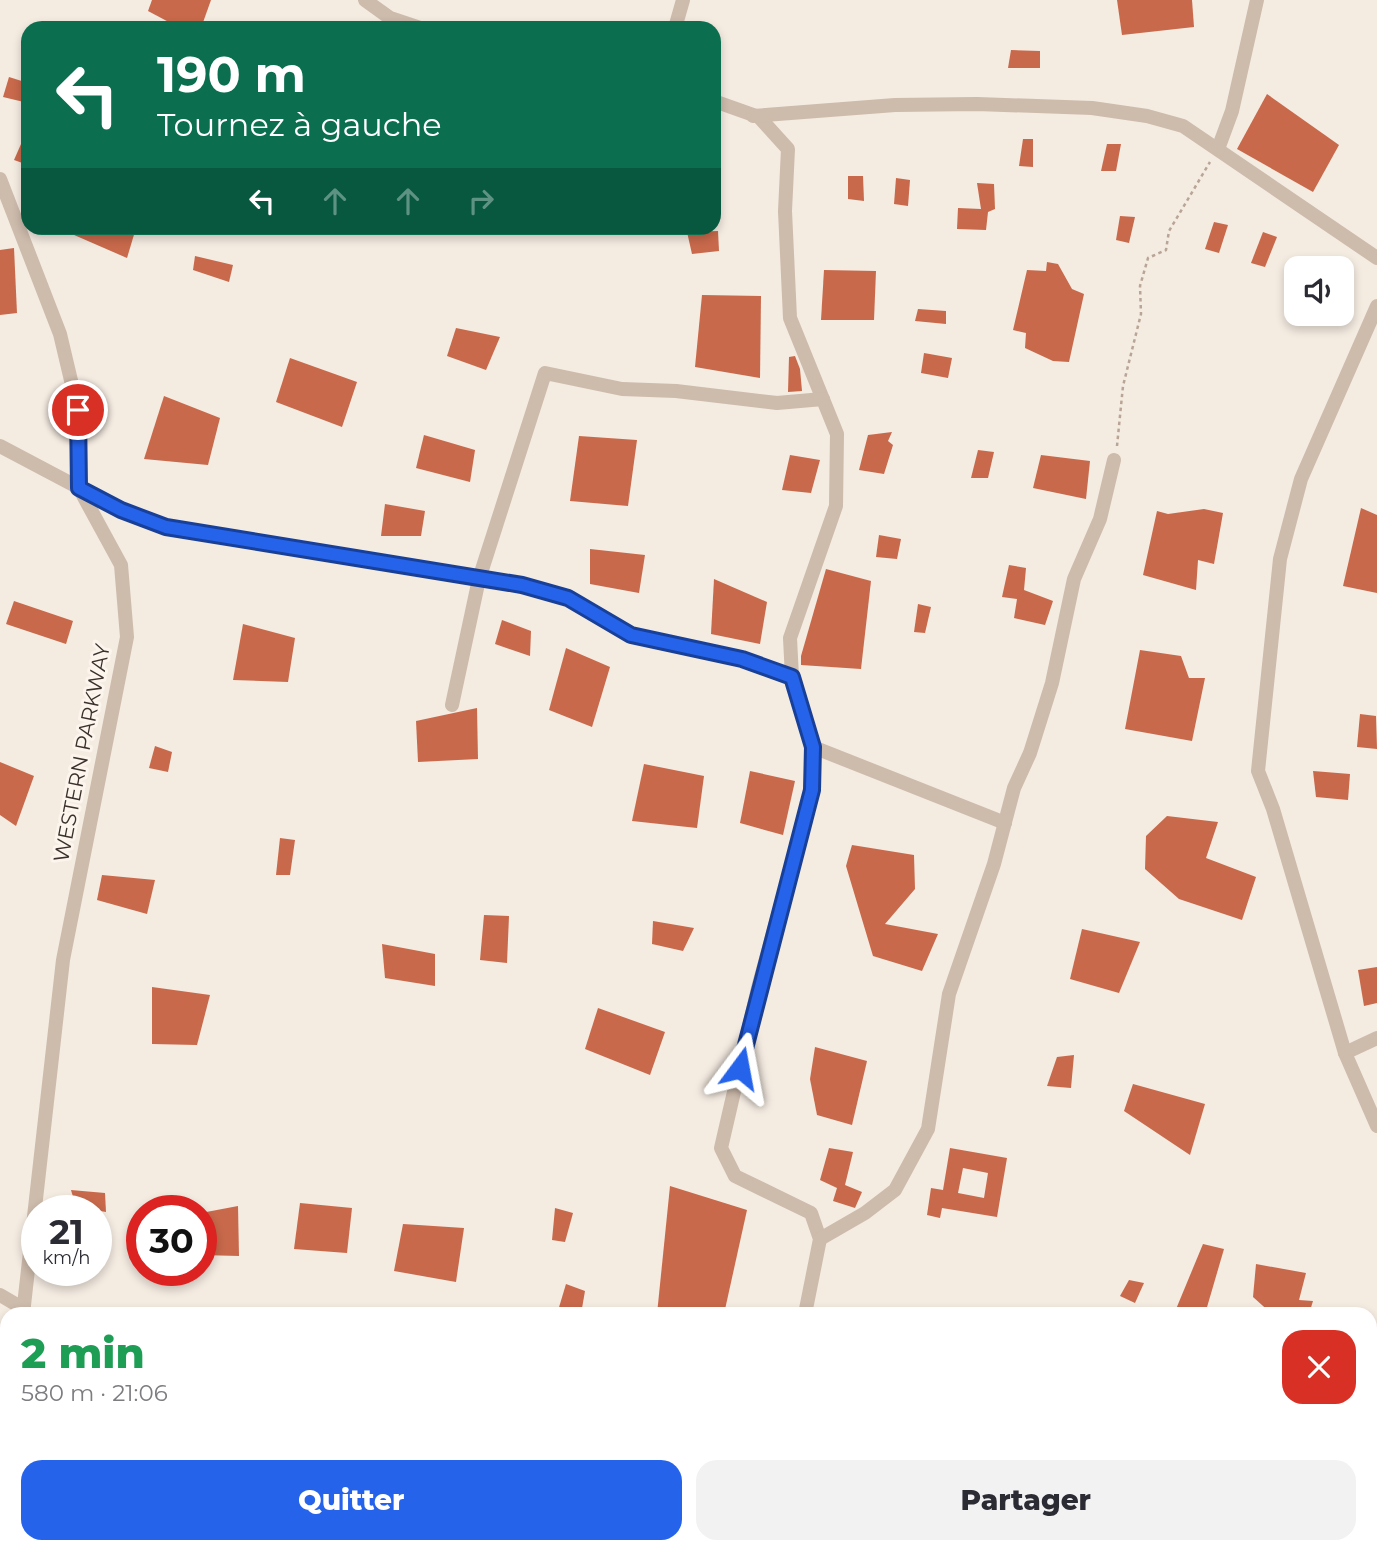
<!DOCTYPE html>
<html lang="fr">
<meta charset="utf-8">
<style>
:root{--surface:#fff;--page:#f2f2f3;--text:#2b2b33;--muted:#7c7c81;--accent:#2563eb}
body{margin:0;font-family:Montserrat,sans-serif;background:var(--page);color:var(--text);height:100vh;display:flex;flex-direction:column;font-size:26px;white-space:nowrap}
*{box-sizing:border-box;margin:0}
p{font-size:23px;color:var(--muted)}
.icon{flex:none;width:38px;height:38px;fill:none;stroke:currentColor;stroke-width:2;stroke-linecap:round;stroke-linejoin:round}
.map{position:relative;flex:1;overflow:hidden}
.panel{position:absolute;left:0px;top:1307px;width:1377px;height:247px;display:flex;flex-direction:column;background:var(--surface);border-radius:21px 21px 0 0;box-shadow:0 4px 10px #0003}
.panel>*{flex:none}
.guide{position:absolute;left:21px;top:21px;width:700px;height:214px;border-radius:21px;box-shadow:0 4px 10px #0003;background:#0b6e4f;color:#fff;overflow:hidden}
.buttons{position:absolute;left:1284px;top:256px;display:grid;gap:14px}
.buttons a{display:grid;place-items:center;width:70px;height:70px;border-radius:14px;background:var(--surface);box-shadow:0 4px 10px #0003;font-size:35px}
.speed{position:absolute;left:21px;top:1195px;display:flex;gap:14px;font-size:35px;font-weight:700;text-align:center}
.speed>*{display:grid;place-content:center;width:91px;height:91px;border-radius:50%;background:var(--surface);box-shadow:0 4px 10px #0003;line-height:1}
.speed small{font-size:18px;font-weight:400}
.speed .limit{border:10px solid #d22;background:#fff;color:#111}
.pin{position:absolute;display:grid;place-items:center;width:60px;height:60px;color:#fff;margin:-30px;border:4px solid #fff;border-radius:50%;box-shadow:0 2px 7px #0007}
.me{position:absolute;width:77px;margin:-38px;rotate:13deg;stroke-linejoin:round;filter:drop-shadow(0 0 5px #0008)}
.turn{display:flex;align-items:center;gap:24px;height:147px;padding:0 21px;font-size:32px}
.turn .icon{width:91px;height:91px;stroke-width:2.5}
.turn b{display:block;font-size:49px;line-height:60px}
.lanes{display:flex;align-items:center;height:66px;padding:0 21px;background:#0003;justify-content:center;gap:35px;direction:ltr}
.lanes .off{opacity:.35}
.round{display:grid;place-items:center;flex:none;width:74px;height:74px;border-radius:21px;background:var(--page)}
.headline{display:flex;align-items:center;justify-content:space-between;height:119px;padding:0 21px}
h1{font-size:42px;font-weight:800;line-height:52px;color:#1e9e55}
.primary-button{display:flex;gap:14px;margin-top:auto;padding:14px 21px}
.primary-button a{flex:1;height:80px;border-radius:21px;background:var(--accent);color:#fff;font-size:28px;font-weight:800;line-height:80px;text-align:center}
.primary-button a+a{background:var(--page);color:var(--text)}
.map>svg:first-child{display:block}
.building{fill:#c8694b;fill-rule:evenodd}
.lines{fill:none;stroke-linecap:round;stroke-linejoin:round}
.path{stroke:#b9a596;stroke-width:2.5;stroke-dasharray:3.5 3.5;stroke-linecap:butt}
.minor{stroke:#cdbbac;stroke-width:14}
.route-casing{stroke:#184099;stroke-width:18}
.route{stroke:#2563eb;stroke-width:12}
.labels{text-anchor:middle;stroke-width:6;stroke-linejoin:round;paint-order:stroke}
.street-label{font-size:21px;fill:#3b302b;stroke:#fbf5ee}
</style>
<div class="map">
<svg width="1377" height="1553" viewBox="0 0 1377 1553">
<rect width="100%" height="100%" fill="#f4ebe1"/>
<!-- building -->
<g class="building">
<path d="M152,0H211L201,28H180L148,11Z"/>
<path d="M1117,0H1192L1194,27L1122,35Z"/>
<path d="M1011,50L1040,51V68H1008Z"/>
<path d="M9,77L28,83V103L3,97Z"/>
<path d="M1267,94L1339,145L1313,192L1237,149Z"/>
<path d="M28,128V165L14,160Z"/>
<path d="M1023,139H1033V167L1019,166Z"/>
<path d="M1107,144H1121L1116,171H1101Z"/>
<path d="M848,176H863L864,201L848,199Z"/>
<path d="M896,178L910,180L908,206L894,204Z"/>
<path d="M977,183L994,184L995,209L988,212L986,230L957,229L958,208L981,209Z"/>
<path d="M1120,216L1135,217L1129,243L1116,240Z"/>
<path d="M1214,222L1228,225L1219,253L1205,249Z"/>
<path d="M58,228H136L127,258Z"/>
<path d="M718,231L719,251L692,254L687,232Z"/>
<path d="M1263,232L1277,237L1265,267L1251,263Z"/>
<path d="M14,248L17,313L0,315V250Z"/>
<path d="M195,256L233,265L229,282L193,270Z"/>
<path d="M1047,262L1058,264L1072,289L1084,294L1069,362L1053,361L1025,348L1026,333L1013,330L1027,270L1046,271Z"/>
<path d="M824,270L876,271L874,320H821Z"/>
<path d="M702,295L761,296L760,378L695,367Z"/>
<path d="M918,309L946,311V324L915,321Z"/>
<path d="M456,328L500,337L486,370L447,356Z"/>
<path d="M924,353L952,358L948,378L921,373Z"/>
<path d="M795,356L800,369L802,391L788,392L789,357Z"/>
<path d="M290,358L357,382L342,427L276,402Z"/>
<path d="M164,396L220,418L208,465L144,459Z"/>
<path d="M892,432L888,441L893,445L884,474L859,470L868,435Z"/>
<path d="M424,435L475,450L470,482L416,468Z"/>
<path d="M579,436L637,440L628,506L570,501Z"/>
<path d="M978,450L994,452L988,478H971Z"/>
<path d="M790,455L820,460L811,493L782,490Z"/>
<path d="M1041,455L1090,461L1086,499L1033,488Z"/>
<path d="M385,504L425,511L421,536H381Z"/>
<path d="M1361,508L1377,515V593L1343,586Z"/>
<path d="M1204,509L1223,513L1214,564L1198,560L1196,590L1143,575L1157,511L1168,514Z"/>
<path d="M879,535L901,539L897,559L876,557Z"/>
<path d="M590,549L645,555L639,593L590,584Z"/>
<path d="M1009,565L1026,568L1024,590L1053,601L1045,625L1014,618L1017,599L1002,597Z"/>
<path d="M826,569L871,581L861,669L801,665V656Z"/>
<path d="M714,579L767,602L760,644L711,634Z"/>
<path d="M14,601L73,621L66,644L6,624Z"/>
<path d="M918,604L931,607L925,633L914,632Z"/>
<path d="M502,620L531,631L530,656L495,644Z"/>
<path d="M243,624L295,638L288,682L233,680Z"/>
<path d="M566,648L610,667L592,727L549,710Z"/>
<path d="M1140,650L1181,656L1189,678H1205L1192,741L1125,729Z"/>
<path d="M477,708L478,759L418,762L416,721Z"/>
<path d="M1360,714L1376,716L1377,749L1357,747Z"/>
<path d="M155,746L172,752L168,772L149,768Z"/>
<path d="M0,762L34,776L16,826L0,815Z"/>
<path d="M644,764L704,776L697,828L632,821Z"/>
<path d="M750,771L795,781L783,835L740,823Z"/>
<path d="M1313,771L1350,774L1348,800L1316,797Z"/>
<path d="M1167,816L1218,822L1206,858L1256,877L1242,920L1179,899L1145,869L1146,836Z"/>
<path d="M280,838L295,840L290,875H276Z"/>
<path d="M852,845L914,855L915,889L885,924L938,934L922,971L873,956L846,866Z"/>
<path d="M102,875L155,880L147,914L97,900Z"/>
<path d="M484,915L509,916L507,963L480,960Z"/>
<path d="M653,921L694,928L683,951L652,944Z"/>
<path d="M1082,929L1140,942L1119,993L1070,979Z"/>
<path d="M382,944L435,954V986L385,978Z"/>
<path d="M1377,967V1003L1364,1006L1358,970Z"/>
<path d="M152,987L210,995L197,1045L152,1044Z"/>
<path d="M598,1008L665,1032L650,1075L585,1049Z"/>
<path d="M815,1047L867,1061L852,1125L817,1115L810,1079Z"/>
<path d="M1074,1055L1071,1088L1047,1086L1057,1057Z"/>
<path d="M1133,1084L1205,1104L1190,1155L1124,1111Z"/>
<path d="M829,1148L853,1152L845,1185L862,1192L855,1208L833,1201L837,1188L820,1180Z"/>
<path d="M950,1148L1007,1158L997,1217L942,1208L940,1218L927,1215L931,1188L943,1190ZM963,1168L988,1173L984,1198L958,1193Z"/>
<path d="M670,1186L747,1210L724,1314H657Z"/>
<path d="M71,1190L105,1193L106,1212L76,1207Z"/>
<path d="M300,1203L352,1208L347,1253L294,1249Z"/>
<path d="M238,1206L239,1256L201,1255V1213Z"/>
<path d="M555,1208L573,1213L565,1242L552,1240Z"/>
<path d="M403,1224L464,1228L456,1282L394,1271Z"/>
<path d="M1203,1244L1224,1249L1205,1314H1174Z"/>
<path d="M1256,1264L1306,1273L1299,1300L1313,1301L1309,1314H1272L1253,1297Z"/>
<path d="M1129,1280L1144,1283L1135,1303L1120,1296Z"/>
<path d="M566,1284L585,1291L581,1314H557Z"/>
</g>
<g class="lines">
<!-- path -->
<path class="path" d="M1117,446L1123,386L1141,314L1140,286L1148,258L1166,250L1169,231L1210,162"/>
<!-- minor -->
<g class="minor">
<path d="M365,0L390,18L420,28"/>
<path d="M675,28L683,0"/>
<path d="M714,101L759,117L788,149L785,211L790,318L837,434L836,506L790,638L792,677L813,747L812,790L758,988L721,1148L735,1176L811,1213L820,1239L805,1314"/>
<path d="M753,116L895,105L977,104L1092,108L1147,116L1183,126L1377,258"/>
<path d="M1218,149L1232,111L1257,0"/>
<path d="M0,179L60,334L78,410L79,488L121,565L127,637L63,960L23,1314"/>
<path d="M1377,306L1301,479L1280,559L1258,771L1273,809L1345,1053L1377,1126"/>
<path d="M0,446L121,510L166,527L522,585L568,598L631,634L742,659L792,677"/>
<path d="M452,705L479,579L545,373L622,389L676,391L777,403L823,399"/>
<path d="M813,747L1005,823"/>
<path d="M1345,1053L1377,1038"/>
<path d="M820,1239L865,1213L895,1190L928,1129L949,994L994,864L1014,788L1030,753L1052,683L1074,579L1100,519L1114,460"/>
<path d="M0,1295L24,1309"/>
<path d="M0,1507L7,1490"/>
<path d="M1196,1547L1204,1553"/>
<path d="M736,1553L738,1547"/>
</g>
</g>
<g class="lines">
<!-- route casing -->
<g class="route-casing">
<path id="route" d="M78,410L79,488L121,510L166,527L522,585L568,598L631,635L742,659L792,677L813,747L812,790L740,1068"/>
</g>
<!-- route -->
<use href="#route" class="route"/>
</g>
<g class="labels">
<!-- street labels -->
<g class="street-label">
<text transform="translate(82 753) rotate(-79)" y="7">WESTERN PARKWAY</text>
</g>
</g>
</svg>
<div class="buttons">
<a><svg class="icon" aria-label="sound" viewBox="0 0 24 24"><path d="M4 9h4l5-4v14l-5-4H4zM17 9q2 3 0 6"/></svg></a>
</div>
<div class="speed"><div>21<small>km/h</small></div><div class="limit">30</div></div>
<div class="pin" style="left:78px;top:410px;background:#d93025"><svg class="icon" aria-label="arrive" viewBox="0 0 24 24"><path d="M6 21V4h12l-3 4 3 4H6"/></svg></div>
<svg class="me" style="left:740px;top:1068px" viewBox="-20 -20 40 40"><path d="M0-17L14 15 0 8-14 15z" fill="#2563eb" stroke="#fff" stroke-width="4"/></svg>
<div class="guide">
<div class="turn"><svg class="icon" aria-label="left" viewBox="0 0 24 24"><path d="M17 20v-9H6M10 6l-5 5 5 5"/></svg><div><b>190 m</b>Tournez à gauche</div></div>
<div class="lanes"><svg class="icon" aria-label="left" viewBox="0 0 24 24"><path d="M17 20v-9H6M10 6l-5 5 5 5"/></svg><svg class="icon off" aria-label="ahead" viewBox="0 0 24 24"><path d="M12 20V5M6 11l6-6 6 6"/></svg><svg class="icon off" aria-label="ahead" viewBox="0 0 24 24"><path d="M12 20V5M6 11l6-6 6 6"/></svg><svg class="icon off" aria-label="right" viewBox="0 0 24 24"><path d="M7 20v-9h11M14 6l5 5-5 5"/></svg></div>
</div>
<section class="panel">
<div class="headline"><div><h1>2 min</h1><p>580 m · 21:06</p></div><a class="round" style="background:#d93025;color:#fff"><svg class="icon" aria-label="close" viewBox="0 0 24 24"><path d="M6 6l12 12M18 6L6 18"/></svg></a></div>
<div class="primary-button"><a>Quitter</a><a>Partager</a></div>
</section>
</div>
